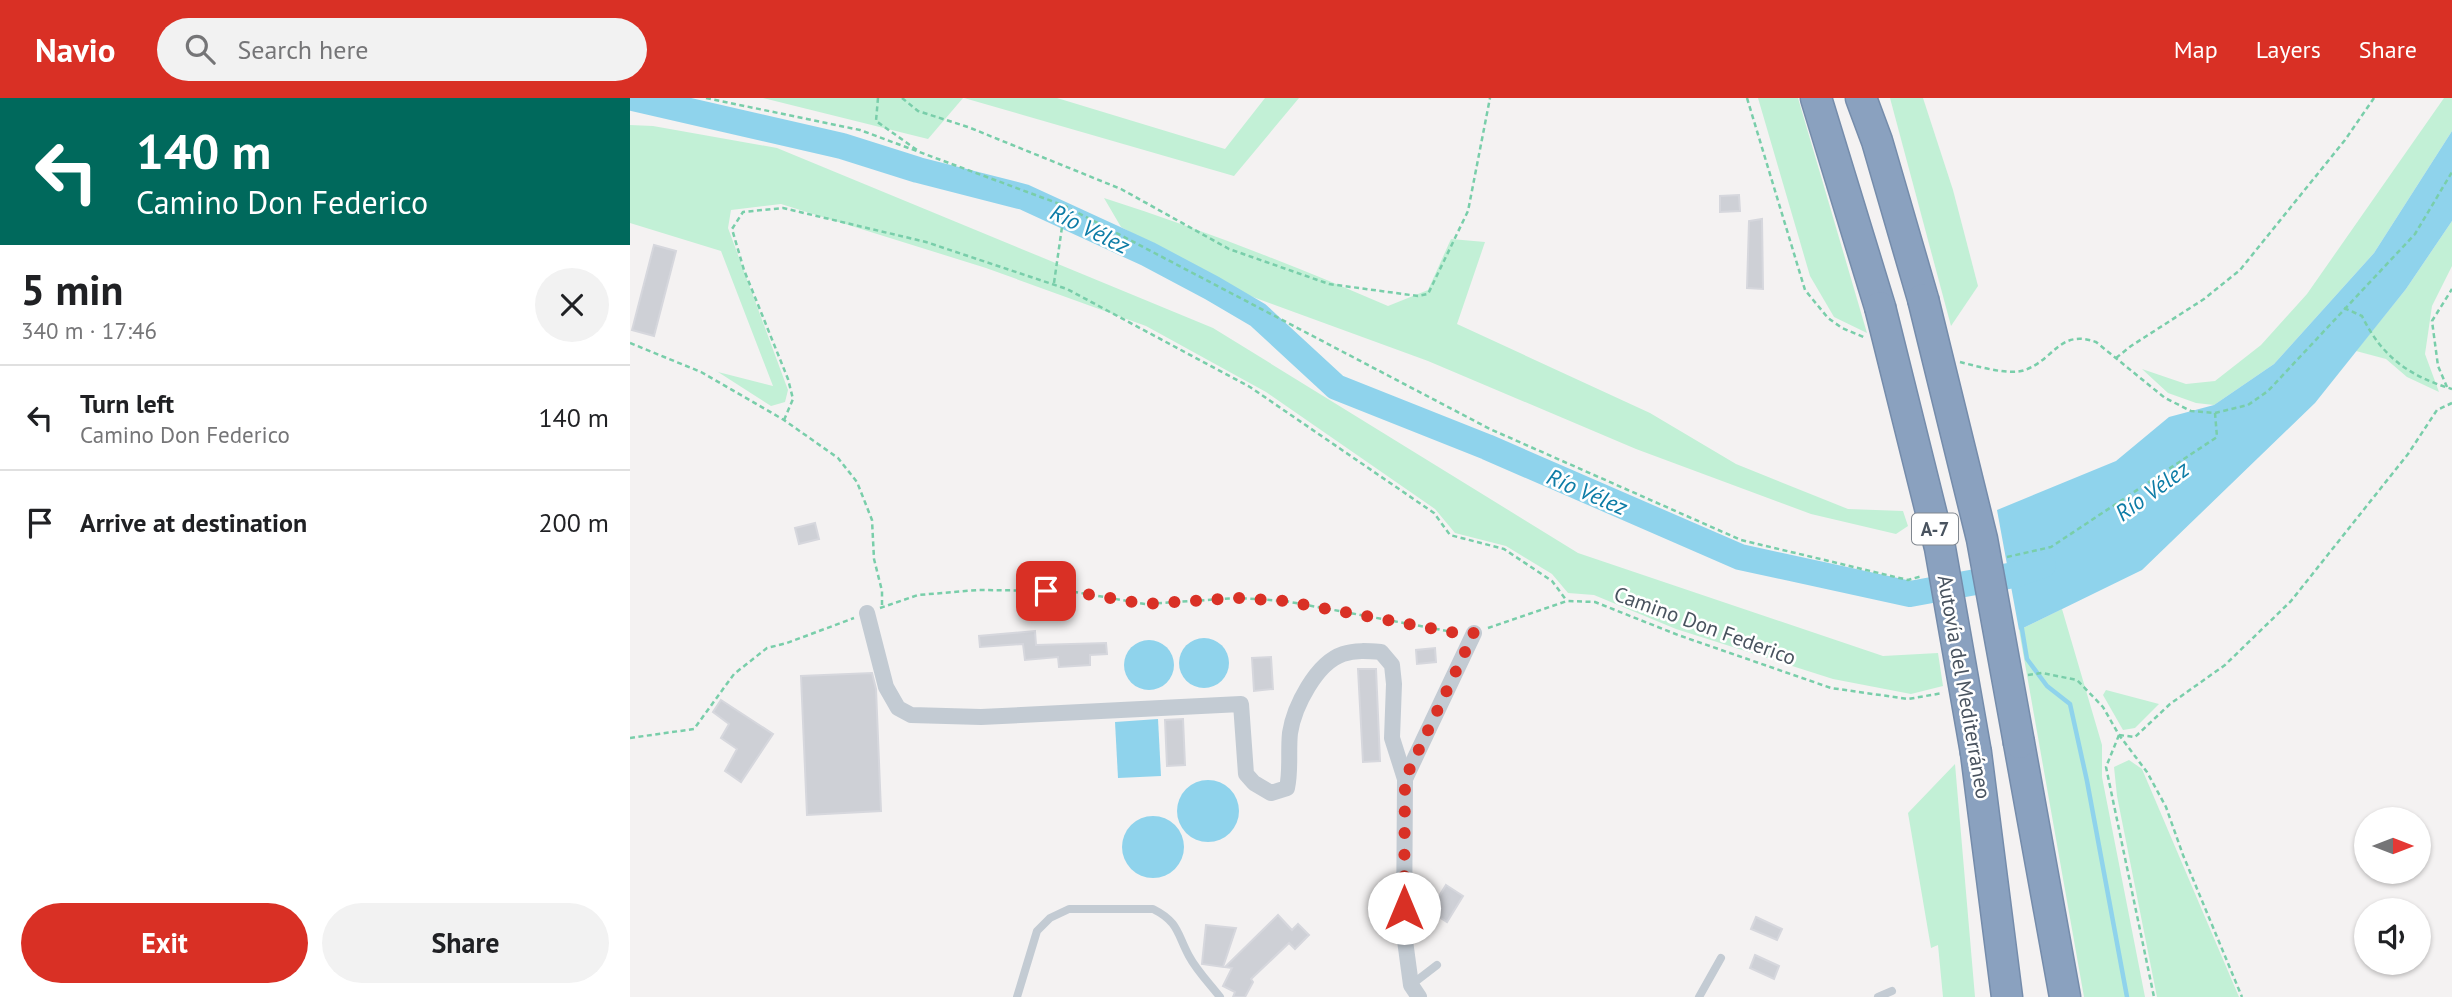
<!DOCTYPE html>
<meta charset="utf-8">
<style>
:root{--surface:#fff;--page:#f2f2f2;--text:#202124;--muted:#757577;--line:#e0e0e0;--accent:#d93025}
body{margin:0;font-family:"PT Sans",sans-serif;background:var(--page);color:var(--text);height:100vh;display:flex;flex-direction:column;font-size:26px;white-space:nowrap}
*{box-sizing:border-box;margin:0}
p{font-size:23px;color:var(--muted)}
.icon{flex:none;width:38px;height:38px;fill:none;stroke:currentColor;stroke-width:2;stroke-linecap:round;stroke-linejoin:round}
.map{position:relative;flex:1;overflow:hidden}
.sheet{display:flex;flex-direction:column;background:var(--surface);width:630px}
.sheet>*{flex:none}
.banner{background:#00695c;color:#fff;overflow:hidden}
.needle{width:46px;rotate:90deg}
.fabs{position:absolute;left:1724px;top:709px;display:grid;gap:14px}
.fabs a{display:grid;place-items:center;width:77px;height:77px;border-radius:50%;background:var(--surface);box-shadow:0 2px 5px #0004;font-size:35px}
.pin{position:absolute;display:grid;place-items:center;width:60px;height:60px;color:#fff;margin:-30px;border-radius:14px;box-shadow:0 4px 10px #0006}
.me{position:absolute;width:77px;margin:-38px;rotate:0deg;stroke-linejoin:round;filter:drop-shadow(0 0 5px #0008)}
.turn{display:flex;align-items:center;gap:24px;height:147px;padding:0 21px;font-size:32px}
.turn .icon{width:91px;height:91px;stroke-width:2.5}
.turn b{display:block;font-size:49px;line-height:60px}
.round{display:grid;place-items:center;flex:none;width:74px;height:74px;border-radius:37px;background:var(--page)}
.overview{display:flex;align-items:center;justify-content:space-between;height:119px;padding:0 21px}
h1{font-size:42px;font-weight:600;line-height:52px}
.primary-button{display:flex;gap:14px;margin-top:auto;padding:14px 21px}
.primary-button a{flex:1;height:80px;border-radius:42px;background:var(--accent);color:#fff;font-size:28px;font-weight:600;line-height:80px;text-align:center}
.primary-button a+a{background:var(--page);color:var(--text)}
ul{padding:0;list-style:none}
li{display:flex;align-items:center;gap:21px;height:105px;padding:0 21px;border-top:2px solid var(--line)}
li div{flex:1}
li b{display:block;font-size:26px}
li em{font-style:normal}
header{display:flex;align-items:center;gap:42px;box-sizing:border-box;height:98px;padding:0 35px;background:var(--accent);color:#fff}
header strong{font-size:33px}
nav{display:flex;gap:38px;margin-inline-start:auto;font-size:24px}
.search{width:490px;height:63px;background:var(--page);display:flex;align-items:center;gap:18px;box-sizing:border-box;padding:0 24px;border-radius:38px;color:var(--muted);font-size:26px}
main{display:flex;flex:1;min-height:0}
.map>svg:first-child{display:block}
.green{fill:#c2f0d6}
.water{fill:#8fd3ec}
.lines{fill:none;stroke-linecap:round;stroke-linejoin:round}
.stream{stroke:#8fd3ec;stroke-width:4.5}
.river{stroke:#8fd3ec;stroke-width:26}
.building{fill:#ced0d6;stroke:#d6d7dd;stroke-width:2}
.motorway-casing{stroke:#758cab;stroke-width:33}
.path{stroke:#79ceaa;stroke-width:2.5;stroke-dasharray:5 3.5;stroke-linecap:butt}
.service{stroke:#c3cbd3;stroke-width:8}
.minor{stroke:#c3cbd3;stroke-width:16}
.motorway{stroke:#8aa1bf;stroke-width:30}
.motorway-bridge-casing{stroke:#758cab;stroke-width:33;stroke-linecap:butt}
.motorway-bridge{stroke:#8aa1bf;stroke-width:30}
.route{stroke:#d93025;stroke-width:12;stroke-dasharray:0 21.6}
.labels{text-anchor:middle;stroke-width:5;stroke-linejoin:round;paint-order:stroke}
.shield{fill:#fff;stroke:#80878f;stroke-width:2}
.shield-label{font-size:19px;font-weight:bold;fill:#49535f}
.street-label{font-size:21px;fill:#49535f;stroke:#fff}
.water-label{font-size:23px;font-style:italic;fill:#0d7ca6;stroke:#fff}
</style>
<header>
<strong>Navio</strong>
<div class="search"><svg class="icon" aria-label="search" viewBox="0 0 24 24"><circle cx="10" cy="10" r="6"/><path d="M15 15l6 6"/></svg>Search here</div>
<nav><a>Map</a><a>Layers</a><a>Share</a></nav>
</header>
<main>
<section class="sheet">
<div class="banner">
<div class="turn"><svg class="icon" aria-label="left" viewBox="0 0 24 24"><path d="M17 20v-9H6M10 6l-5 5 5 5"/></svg><div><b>140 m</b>Camino Don Federico</div></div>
</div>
<div class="overview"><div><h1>5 min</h1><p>340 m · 17:46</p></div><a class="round"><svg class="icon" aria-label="close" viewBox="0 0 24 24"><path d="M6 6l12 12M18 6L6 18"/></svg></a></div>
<ul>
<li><svg class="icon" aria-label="left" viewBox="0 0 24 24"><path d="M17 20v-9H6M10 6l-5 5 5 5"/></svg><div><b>Turn left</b><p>Camino Don Federico</p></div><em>140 m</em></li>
<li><svg class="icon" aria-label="arrive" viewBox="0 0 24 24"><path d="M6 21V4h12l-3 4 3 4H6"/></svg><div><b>Arrive at destination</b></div><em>200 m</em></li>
</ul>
<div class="primary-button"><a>Exit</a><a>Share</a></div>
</section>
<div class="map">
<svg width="1822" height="899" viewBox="0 0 1822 899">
<rect width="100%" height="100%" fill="#f4f2f2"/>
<!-- green -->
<g class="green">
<path d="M133,0H333L298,41Z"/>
<path d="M334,0H427L595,51L635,0H669L604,78Z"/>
<path d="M1128,0H1168L1237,235L1204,219L1180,178Z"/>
<path d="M1260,0H1293L1323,92L1348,188L1321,228Z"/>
<path d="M1814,0H1822V33L1744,155L1644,266L1584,307L1566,305L1538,295L1512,271L1556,286L1585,283L1631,247L1677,196Z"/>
<path d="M0,27L23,28L147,50L583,230L948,455L1253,558L1308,555L1313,588L1281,596L1203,581L1046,531L964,497L938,495L922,476L876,448L825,435L805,411L636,294L516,228L356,170L151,106L101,112L98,130L158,292L155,304L141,308L88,274L143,288L91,153L0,125Z"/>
<path d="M474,100C571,131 665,168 758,208L798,192L821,141L855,144L827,226L1020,315L1106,366L1218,411L1273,413L1278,428L1266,436L1181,416L1006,351L798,263L604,192L491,129Z"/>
<path d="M1822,123V168L1802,208L1795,256L1809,294L1777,279L1756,261L1726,253L1776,191Z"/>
<path d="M1432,511L1472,647V679L1515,899H1454L1389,532Z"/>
<path d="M1476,592L1529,606L1505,630L1493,632L1473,597Z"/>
<path d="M1499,662L1512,671L1609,899H1527L1487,698L1484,669Z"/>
<path d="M1325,666L1345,899H1313L1308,847L1301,850L1278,715Z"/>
</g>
<!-- water -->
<g class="water">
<path d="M1822,33V123L1776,191L1685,305L1512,472L1389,532L1367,412L1486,363L1539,319L1584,307L1644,266L1744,155Z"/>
<circle cx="574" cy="565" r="25"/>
<circle cx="519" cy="567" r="25"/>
<path d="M528,621L531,678L488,680L485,624Z"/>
<circle cx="578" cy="713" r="31"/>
<circle cx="523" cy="749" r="31"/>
</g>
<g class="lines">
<!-- stream -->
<path class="stream" d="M1391,525L1397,561L1417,588L1440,606L1457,683L1497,899"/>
<!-- river -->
<path class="river" d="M3,0L212,48L288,72L394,99L518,156L582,190L628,217L706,289L857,349L1110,459L1280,496L1384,477L1413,467"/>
</g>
<!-- building -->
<g class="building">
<path d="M1109,97L1110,113L1090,114V98Z"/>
<path d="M1132,121L1133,191L1117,190L1119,123Z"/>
<path d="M24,147L46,153L24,238L2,232Z"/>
<path d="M185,425L189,441L169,446L165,430Z"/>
<path d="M405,533L406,547L476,545L477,556L460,557V567L429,569L428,559L395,562L393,546L350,549L349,538Z"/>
<path d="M805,550L806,564L787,566L786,552Z"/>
<path d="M641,559L643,591L624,593L622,560Z"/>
<path d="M728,571H746L750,663L733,664Z"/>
<path d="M242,575L246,591L251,713L177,717L171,578Z"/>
<path d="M91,602L143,636L111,684L95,673L107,651L91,640L99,626L83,614Z"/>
<path d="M553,621L555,667L537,668L535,622Z"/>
<path d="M816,787L833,798L817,824L800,813Z"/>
<path d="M648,817L662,832L668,826L679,837L665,851L659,845L621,881L623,884L615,899H603L605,894L593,888L602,870L595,869Z"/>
<path d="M1126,819L1152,831L1147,842L1121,831Z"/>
<path d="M576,827L606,830L593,869L572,866Z"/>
<path d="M1125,857L1149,868L1144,881L1120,870Z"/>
</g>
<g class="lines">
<!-- motorway casing -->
<g class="motorway-casing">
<g id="motorway">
<path d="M1186,0L1250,209"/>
<path d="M1231,0L1247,43L1293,201"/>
<path d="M1389,645L1435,899"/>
<path d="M1346,655L1377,899"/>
</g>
</g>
<!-- path -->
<g class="path">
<path d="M76,0L230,32L435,108L860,331L1111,442L1278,482L1292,478"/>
<path d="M248,0L246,23L287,52"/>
<path d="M272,0L288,13L338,29L491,91L599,151L699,186L788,198L798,196L838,113L860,0"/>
<path d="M1117,0L1175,192L1198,220L1212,230L1236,240"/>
<path d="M424,185L435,108"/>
<path d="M1714,210L1732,218C1752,259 1779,278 1822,291"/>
<path d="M0,245L71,274L154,322L208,360L227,384L242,422L244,461L252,493V510"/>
<path d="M1486,260L1501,248L1574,201L1610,172L1715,42L1744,0"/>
<path d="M1330,264C1346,268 1380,278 1395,272C1425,261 1429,231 1466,244L1535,300L1561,313L1585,315L1618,307L1638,293L1785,136L1822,74"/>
<path d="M1817,289L1808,268L1802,223L1822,191"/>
<path d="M154,322L163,301L158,281L114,172L102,131L113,114L153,110L296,144L437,191L620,289L804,415L820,437L874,451L922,483L937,503"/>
<path d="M1377,459L1421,449L1587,339L1585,315"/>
<path d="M250,510L288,497L348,492L439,493L515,506L608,500L655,503L828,535"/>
<path d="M858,530L937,503L965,504L1048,537L1201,590L1278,601L1313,595"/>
<path d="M1398,577L1412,575L1447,582L1473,609L1489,637L1517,674L1536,709L1553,757L1612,899"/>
<path d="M1489,637L1505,639L1540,606L1595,567L1661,503L1778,356L1807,312L1822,305"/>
<path d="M1489,637L1476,669L1524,899"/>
<path d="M0,640L64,631L104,576L137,550L157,545L224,520"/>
</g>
<!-- service -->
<g class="service">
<path d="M781,887L807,867"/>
<path d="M387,899L407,833L420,820L439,811H523C549,824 547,836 559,858C567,873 580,886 590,899"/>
<path d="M1069,899L1091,860"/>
<path d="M1248,899L1262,893"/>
</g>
<!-- minor -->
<g class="minor">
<path d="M237,515L256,589L268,610L281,617L351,619L611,606L616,676L624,685L641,695L657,690C661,672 658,654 660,635C664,609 686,565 713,556C725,552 738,553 751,554L762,567L764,586L762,640L775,681"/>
<path d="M789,899L781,887L774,835L775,681L844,535"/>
</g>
<!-- motorway -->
<use href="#motorway" class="motorway"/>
<!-- motorway-bridge casing -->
<g class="motorway-bridge-casing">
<g id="motorway-bridge">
<path d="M1293,201L1352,441L1389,645"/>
<path d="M1250,209L1310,450L1346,655"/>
</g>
</g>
<!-- motorway-bridge -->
<use href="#motorway-bridge" class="motorway-bridge"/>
</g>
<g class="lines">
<!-- route -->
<path class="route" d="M416,493H439L515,506L608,500L655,503L832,536L844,535L775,681L774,810"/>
</g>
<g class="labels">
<!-- shield labels -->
<rect class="shield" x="1282" y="415.5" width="46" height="31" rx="5"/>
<g class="shield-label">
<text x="1305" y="438">A-7</text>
</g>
<!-- street labels -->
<g class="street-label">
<text transform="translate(1075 528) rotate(20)" y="7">Camino Don Federico</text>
<text transform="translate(1334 589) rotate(80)" y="7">Autovía del Mediterráneo</text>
</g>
<!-- water labels -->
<g class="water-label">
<text transform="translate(460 131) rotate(26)" y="8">Río Vélez</text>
<text transform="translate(1522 393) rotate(-36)" y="8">Río Vélez</text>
<text transform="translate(957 394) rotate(23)" y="8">Río Vélez</text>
</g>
</g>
</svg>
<div class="fabs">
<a><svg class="needle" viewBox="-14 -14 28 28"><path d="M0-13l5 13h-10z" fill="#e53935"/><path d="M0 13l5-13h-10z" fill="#757577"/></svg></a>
<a><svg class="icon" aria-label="sound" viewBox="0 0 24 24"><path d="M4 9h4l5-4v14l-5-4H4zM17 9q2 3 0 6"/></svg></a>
</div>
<div class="pin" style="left:416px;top:493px;background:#d93025"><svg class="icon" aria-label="arrive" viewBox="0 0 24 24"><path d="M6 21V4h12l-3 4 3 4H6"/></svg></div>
<svg class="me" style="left:774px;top:810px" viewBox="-20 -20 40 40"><circle r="19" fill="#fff"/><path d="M0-13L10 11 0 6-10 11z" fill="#d93025"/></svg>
</div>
</main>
